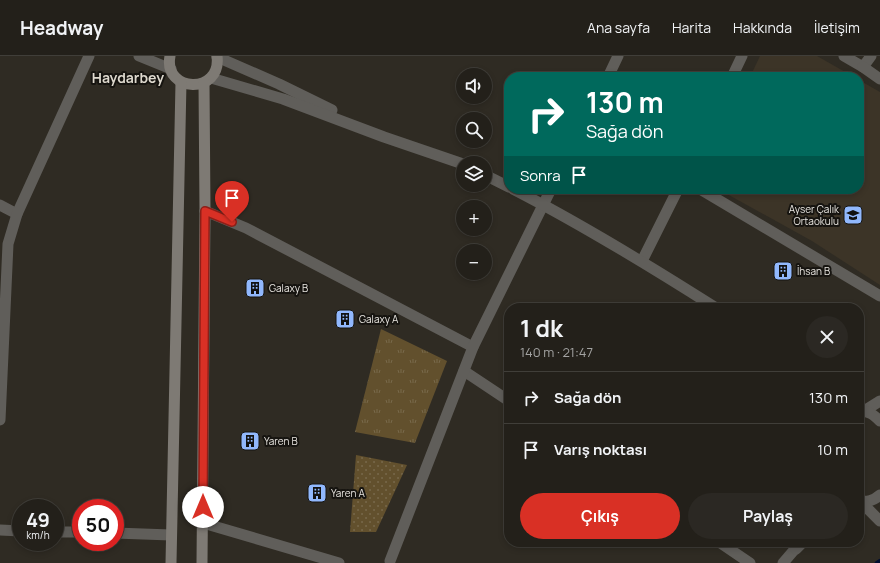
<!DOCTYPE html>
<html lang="tr">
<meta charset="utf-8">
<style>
:root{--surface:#23201a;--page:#2b2823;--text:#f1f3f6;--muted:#a3a3a2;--line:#403e39;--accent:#d93025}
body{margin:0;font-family:Manrope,sans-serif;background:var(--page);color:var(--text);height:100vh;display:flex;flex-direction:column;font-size:15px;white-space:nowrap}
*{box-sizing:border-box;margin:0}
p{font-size:13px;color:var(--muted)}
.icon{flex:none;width:22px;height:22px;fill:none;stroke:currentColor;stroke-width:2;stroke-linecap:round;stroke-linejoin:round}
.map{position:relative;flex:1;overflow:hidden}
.side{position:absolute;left:504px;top:247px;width:360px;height:244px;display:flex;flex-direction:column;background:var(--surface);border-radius:16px;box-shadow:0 2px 6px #0003,0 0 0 1px var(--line)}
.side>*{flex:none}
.guide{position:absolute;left:504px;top:16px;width:360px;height:122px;border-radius:16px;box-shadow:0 2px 6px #0003,0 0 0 1px var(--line);background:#00695c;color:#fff;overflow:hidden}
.buttons{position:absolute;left:456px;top:12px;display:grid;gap:8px}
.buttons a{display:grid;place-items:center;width:36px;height:36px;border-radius:50%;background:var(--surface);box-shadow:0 2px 6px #0003,0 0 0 1px var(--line);font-size:20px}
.speed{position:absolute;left:12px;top:443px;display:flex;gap:8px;font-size:20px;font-weight:700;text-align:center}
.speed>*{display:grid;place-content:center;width:52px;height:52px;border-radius:50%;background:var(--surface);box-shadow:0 2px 6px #0003,0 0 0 1px var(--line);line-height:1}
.speed small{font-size:10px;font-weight:400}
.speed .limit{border:6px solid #d22;background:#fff;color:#111}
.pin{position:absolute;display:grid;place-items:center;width:34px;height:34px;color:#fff;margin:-41px -17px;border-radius:50% 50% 50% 0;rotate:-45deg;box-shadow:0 0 4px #0007}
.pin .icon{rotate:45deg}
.me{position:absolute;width:44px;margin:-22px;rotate:0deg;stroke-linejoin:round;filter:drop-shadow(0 0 3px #0008)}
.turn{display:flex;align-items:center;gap:14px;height:84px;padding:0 16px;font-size:18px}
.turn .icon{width:52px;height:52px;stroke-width:2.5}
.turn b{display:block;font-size:28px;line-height:34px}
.then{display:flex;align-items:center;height:38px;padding:0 16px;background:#0003;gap:8px;font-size:15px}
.round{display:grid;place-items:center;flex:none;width:42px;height:42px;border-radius:21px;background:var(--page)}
.headline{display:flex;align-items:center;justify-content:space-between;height:68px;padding:0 16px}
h1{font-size:24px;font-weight:700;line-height:30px}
.cta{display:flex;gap:8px;margin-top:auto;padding:8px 16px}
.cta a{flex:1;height:46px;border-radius:24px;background:var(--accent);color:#fff;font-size:16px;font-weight:700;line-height:46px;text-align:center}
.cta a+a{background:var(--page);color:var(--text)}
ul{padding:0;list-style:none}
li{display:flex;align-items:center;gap:12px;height:52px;padding:0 16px;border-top:1px solid var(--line)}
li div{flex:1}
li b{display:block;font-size:15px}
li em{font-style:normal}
header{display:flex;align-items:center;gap:24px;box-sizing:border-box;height:56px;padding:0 20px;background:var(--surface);border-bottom:1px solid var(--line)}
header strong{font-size:19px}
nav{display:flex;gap:22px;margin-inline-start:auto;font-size:14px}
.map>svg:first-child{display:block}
.built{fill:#3c3427}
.grass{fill:url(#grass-dots)}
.park{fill:url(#park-tufts)}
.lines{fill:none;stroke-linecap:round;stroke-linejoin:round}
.stream{stroke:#010d2f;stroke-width:4.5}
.minor{stroke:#605e5a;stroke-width:11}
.tertiary{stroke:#605e5a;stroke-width:11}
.secondary{stroke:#7e7a74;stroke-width:11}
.route-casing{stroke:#8d1f18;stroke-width:10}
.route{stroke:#d93025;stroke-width:7}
.labels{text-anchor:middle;stroke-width:4;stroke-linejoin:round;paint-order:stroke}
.poi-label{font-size:10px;fill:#e8e5e0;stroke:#161410;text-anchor:start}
.district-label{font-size:14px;font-weight:bold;fill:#ded9ce;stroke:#161410}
</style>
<header>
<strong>Headway</strong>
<nav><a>Ana sayfa</a><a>Harita</a><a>Hakkında</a><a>İletişim</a></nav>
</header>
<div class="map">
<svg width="880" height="507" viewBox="0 0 880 507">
<defs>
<pattern id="grass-dots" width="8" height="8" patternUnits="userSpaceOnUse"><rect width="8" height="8" fill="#62502d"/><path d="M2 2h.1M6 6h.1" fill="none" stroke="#78694b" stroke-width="1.8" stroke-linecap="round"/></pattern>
<pattern id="park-tufts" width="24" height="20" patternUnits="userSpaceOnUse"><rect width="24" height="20" fill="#62502d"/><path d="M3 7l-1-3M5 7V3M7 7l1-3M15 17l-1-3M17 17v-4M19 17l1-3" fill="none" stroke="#78694b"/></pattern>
</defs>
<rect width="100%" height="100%" fill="#2f2b23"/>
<!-- built -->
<g class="built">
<path d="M760,0H817L854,21H750Z"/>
<path d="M859,24L880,36V229L812,185L718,133H859Z"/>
</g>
<!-- grass -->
<path class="grass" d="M356,399L407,409L376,476H350Z"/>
<!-- park -->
<path class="park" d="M381,273L447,305L415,387L355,376Z"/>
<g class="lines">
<!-- stream -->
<path class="stream" d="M877,507L880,505"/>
<!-- minor -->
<g class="minor">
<path d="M139,0L171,13"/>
<path d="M844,0L863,11L871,0"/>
<path d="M863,11L880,23"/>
<path d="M608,21L618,0"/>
<path d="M732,21L742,0"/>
<path d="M700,133L880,240"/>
<path d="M0,149L17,158"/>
<path d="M205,155L246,172L473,291"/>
<path d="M642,205L678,133"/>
<path d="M464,315L509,345"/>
<path d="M0,364L8,188L17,158L89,0"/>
<path d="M203,467L339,507"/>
<path d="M0,474L21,475"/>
<path d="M55,476H81"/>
<path d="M115,477L171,479"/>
<path d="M719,486L750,507"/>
<path d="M390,505L473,291L551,133"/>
<path d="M783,507L801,486"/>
</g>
<!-- tertiary -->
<g class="tertiary">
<path d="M217,1L279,28L332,54"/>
<path d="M211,22L283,43L384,81L463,108"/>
<path d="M485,119L509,131"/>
<path d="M513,133C583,169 650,210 716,252"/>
<path d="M859,350L864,355L880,345"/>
<path d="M860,355C869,355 874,359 880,365"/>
<path d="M859,445C868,446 873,445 880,439"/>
<path d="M859,446L860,445L880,465"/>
<path d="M796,493L803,486"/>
</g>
<!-- secondary -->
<g class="secondary">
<path d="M170,0C163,37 222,39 217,0"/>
<path d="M171,507L181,26"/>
<path d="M202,507L205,155L204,27"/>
</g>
</g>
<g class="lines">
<!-- route casing -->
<g class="route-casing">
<path id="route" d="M203,451L205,155L232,166"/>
</g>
<!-- route -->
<use href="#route" class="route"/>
</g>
<!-- icons -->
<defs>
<g id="school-square" transform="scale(1)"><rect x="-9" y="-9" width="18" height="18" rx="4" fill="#91b8fd" stroke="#161410"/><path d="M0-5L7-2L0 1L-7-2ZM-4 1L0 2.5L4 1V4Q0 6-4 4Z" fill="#111"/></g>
<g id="building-square" transform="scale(1)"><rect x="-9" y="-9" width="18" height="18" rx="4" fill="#91b8fd" stroke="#161410"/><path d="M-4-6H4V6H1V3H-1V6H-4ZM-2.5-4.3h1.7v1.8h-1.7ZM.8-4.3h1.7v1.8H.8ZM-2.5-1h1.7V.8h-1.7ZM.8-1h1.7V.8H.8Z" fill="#111"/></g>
</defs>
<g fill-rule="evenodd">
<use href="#school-square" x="853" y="159"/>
<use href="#building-square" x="783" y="215"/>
<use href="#building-square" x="255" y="232"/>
<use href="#building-square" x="345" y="263"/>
<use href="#building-square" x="250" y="385"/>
<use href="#building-square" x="317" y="437"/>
</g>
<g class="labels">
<!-- poi labels -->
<g class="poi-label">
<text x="839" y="157" text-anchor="end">Ayser Çalık<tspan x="839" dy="12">Ortaokulu</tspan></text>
<text x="797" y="219">İhsan B</text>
<text x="269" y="236">Galaxy B</text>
<text x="359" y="267">Galaxy A</text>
<text x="264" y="389">Yaren B</text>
<text x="331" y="441">Yaren A</text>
</g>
<!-- district labels -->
<g class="district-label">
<text x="128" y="27">Haydarbey</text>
</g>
</g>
</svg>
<div class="buttons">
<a><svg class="icon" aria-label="sound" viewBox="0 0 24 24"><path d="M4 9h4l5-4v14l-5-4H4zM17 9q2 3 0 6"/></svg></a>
<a><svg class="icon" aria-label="search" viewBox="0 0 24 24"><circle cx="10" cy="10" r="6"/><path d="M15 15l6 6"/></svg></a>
<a><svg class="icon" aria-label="layers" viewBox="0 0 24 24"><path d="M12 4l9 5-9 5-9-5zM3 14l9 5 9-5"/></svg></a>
<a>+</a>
<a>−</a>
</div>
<div class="speed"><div>49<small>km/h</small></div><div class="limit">50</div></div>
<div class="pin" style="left:232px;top:166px;background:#d93025"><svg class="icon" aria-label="arrive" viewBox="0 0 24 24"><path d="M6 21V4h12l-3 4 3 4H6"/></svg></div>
<svg class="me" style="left:203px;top:451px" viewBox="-20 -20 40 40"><circle r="19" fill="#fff"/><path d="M0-13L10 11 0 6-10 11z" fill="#d93025"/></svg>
<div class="guide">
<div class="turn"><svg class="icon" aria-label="right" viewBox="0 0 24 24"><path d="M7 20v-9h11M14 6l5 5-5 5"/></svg><div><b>130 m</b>Sağa dön</div></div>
<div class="then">Sonra<svg class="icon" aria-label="arrive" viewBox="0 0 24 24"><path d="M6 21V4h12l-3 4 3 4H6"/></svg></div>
</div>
<section class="side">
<div class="headline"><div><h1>1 dk</h1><p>140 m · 21:47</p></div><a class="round"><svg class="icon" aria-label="close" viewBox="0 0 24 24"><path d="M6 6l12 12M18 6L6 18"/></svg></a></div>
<ul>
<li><svg class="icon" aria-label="right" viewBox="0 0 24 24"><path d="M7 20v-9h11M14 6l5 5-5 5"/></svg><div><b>Sağa dön</b></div><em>130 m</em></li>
<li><svg class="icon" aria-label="arrive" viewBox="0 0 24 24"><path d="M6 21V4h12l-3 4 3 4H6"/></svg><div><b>Varış noktası</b></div><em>10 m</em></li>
</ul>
<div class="cta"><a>Çıkış</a><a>Paylaş</a></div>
</section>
</div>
